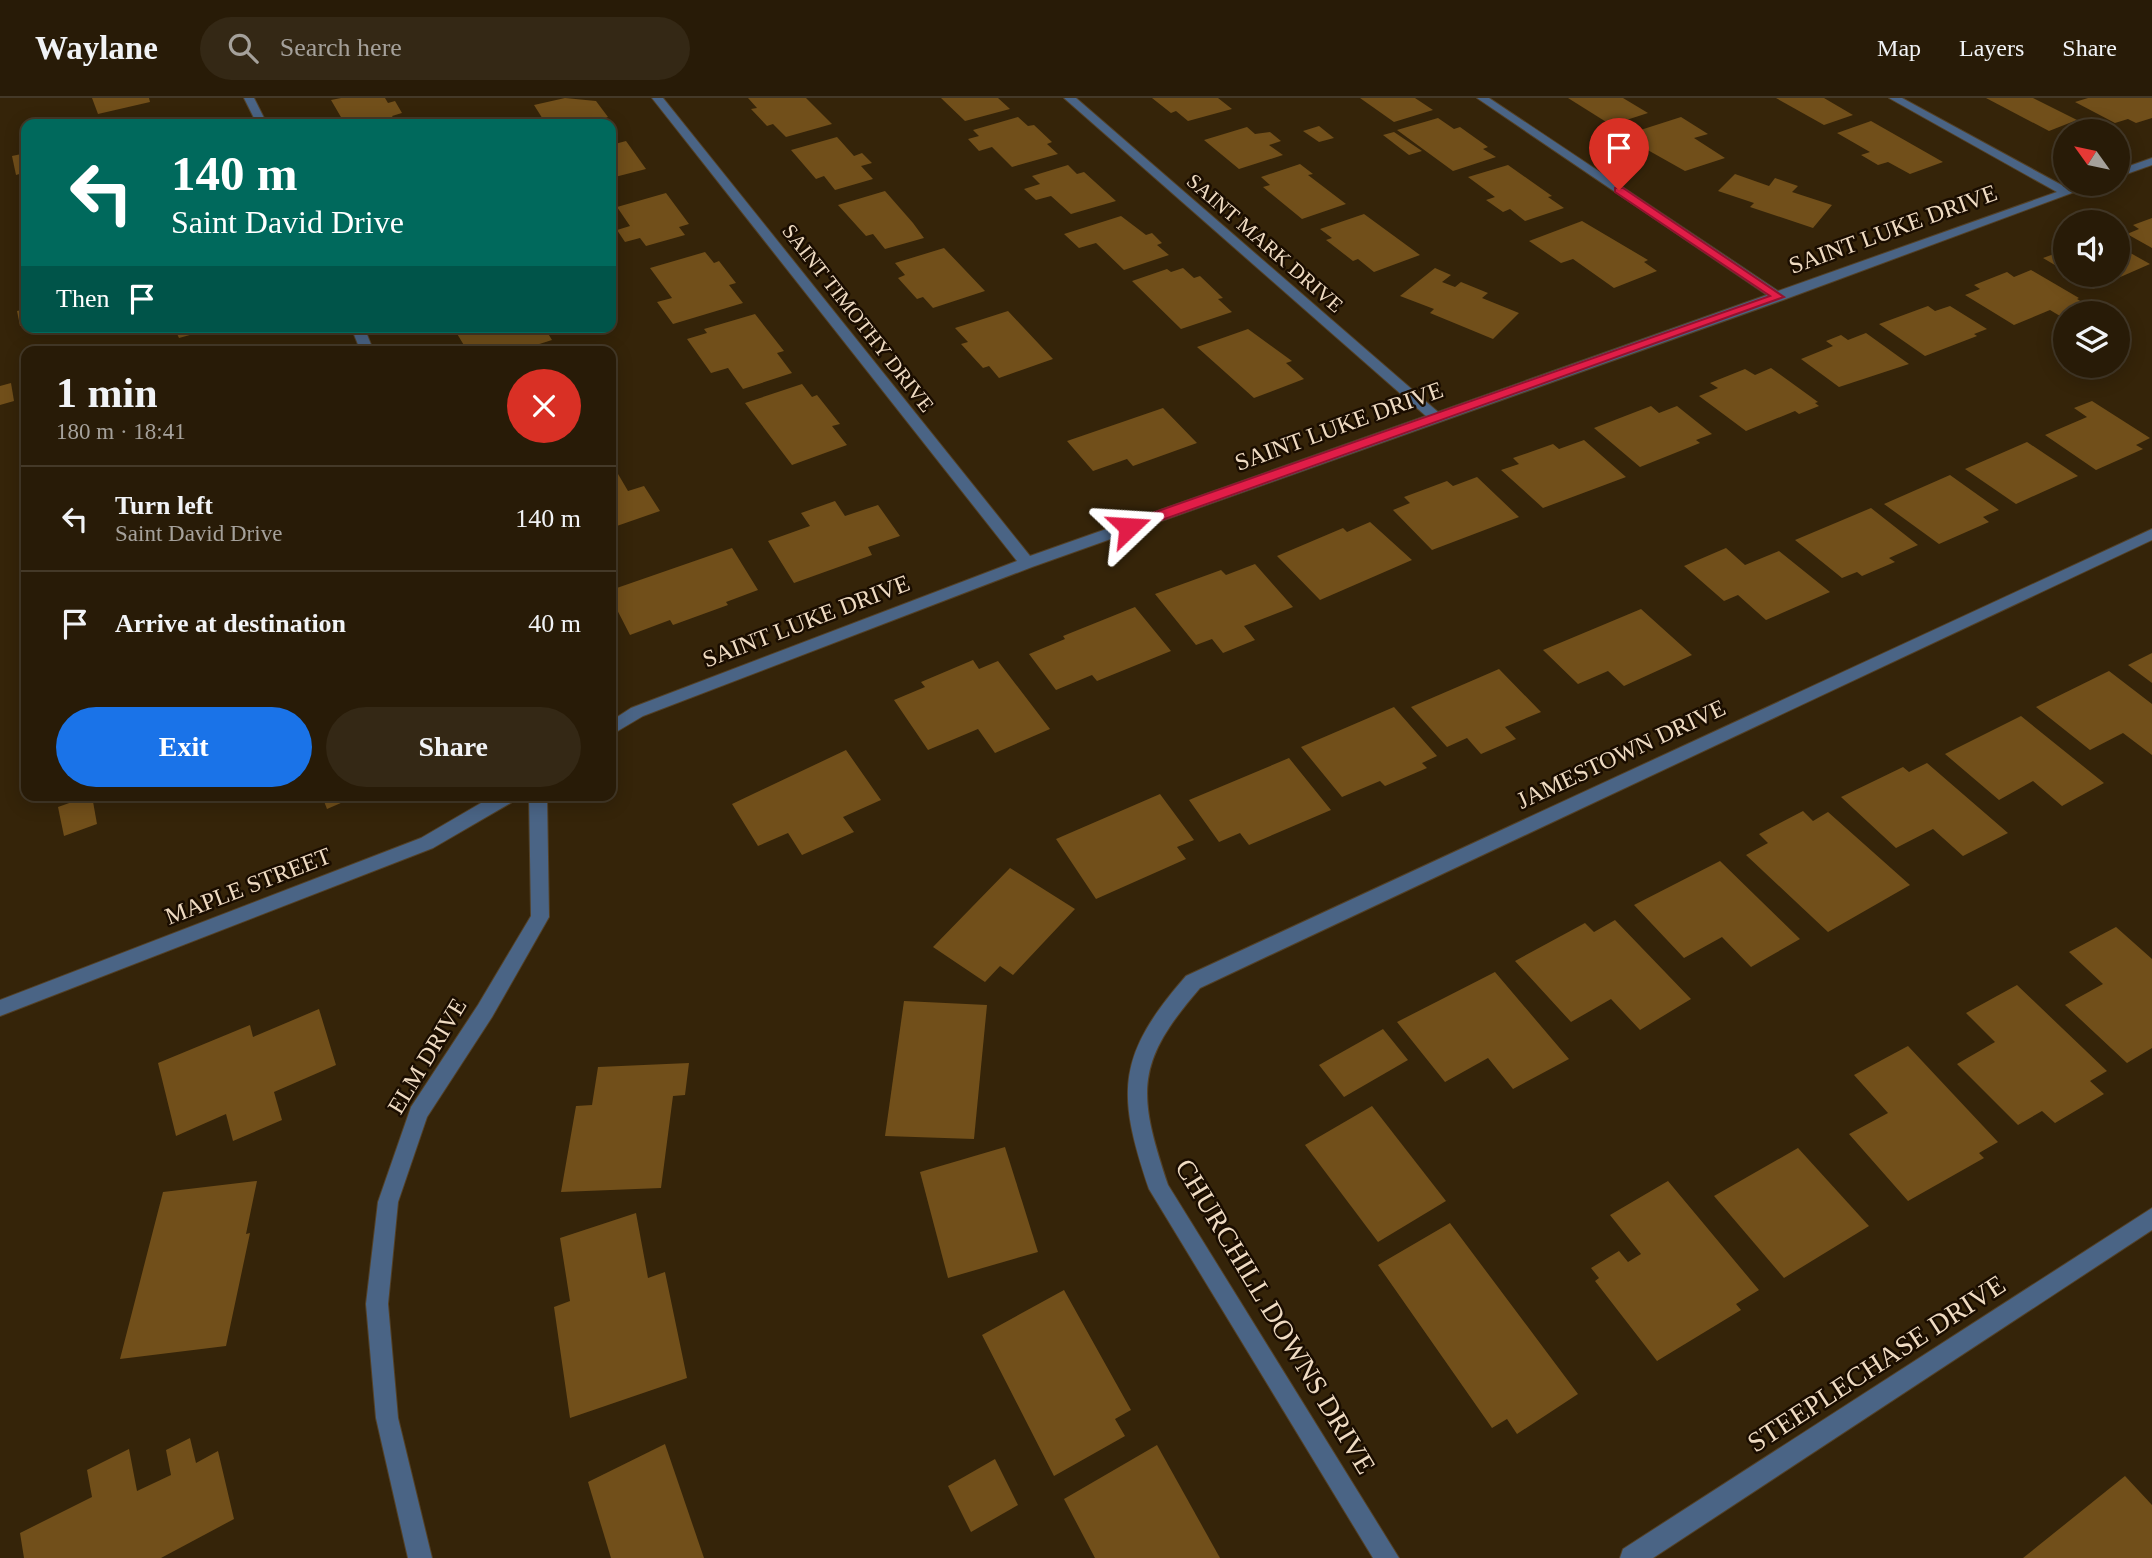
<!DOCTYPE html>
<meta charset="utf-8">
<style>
:root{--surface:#281b07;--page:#342815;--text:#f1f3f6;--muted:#a5a19b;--line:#443928;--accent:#1a73e8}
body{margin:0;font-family:"Times New Roman",serif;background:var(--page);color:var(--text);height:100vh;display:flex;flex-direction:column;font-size:26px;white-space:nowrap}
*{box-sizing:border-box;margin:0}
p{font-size:23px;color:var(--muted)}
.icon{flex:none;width:38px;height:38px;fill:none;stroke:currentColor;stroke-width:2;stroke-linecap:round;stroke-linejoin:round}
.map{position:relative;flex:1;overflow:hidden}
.drawer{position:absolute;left:21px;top:248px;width:595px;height:455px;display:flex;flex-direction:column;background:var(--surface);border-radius:14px;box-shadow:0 4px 18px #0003,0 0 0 2px var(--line)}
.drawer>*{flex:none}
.guide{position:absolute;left:21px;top:21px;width:595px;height:214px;border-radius:14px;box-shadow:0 4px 18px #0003,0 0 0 2px var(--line);background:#00695c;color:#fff;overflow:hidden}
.needle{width:46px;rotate:303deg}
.buttons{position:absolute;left:2053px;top:21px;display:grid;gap:14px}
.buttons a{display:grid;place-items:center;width:77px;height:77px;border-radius:50%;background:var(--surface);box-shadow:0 4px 18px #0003,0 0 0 2px var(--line);font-size:35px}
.pin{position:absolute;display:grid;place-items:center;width:60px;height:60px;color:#fff;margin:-72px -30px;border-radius:50% 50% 50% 0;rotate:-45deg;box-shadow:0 0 7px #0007}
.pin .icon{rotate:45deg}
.me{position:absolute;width:77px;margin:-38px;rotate:70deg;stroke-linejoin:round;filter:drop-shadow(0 0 5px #0008)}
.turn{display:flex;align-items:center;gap:24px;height:147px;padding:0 35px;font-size:32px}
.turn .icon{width:91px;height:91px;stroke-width:2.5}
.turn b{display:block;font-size:49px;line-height:60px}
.then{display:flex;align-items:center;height:66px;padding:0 35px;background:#0003;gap:14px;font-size:26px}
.round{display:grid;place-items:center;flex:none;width:74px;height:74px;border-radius:37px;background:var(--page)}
.headline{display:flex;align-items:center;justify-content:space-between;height:119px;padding:0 35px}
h1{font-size:42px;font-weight:700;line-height:52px}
.button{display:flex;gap:14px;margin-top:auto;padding:14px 35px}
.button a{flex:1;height:80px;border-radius:42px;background:var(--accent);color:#fff;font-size:28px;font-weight:700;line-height:80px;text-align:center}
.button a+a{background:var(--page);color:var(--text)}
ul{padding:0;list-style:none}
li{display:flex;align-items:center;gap:21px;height:105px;padding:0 35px;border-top:2px solid var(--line)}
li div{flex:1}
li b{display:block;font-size:26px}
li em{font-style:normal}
header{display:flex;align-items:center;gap:42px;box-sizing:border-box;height:98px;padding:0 35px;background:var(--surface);border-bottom:2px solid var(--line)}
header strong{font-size:33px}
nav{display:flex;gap:38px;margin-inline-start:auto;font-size:24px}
.search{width:490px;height:63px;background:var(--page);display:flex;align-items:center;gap:18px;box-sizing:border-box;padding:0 24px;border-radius:38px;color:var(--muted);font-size:26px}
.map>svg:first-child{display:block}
.building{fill:#714f1a}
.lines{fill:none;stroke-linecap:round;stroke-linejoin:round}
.street-casing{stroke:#534127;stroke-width:2}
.street{fill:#4a6485;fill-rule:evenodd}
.route{fill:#e11d48;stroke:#92132f;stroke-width:2}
.labels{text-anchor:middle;stroke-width:5;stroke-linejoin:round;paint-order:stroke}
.far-street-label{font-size:21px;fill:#efdbc2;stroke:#1a0d00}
.street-label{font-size:24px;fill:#efdbc2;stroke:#1a0d00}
.near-street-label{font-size:28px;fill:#efdbc2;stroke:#1a0d00}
</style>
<header>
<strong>Waylane</strong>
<div class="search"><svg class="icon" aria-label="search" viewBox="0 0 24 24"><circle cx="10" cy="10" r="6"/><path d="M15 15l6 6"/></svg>Search here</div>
<nav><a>Map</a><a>Layers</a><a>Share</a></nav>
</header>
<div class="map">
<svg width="2152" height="1460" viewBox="0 0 2152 1460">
<rect width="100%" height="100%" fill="#352409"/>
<!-- building -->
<g class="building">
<path d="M92,0H149L150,4L98,16Z"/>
<path d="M341,0H385L388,5L395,3L402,15L392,18L396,24L386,26H345L331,2Z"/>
<path d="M565,0L596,3L608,19L602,21L606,26H546L534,7Z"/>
<path d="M748,0H806L832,26L786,39L773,26L767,28L751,11L757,10Z"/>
<path d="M941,0H998L1010,11L965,23Z"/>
<path d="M1152,0H1218L1232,11L1188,23L1176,13L1171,15Z"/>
<path d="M1360,0H1415L1433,12L1394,24Z"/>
<path d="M1568,0H1623L1648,15L1611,27Z"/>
<path d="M1776,0H1824L1853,17L1824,27Z"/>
<path d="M1986,0H2033L2077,22L2049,33Z"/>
<path d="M2088,0H2152V20L2136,25L2128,21L2115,25L2075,4Z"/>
<path d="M1018,19L1028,28L1034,27L1052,44L1047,46L1058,56L1012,69L992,49L979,53L968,41L979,38L973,32Z"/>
<path d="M1681,19L1708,36L1694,40L1725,60L1685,73L1637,46L1641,45L1628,36Z"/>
<path d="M1438,20L1454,31L1460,29L1488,49L1483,51L1496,59L1453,73L1397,32Z"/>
<path d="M1871,23L1943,64L1910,76L1888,64L1878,67L1861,57L1870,54L1837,35Z"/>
<path d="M1319,28L1334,40L1319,44L1303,33Z"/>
<path d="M1247,29L1255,36L1270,34L1281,43L1269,47L1283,57L1239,71L1204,42Z"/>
<path d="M1394,34L1422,53L1409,57L1383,37Z"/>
<path d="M837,39L854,58L862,55L872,65L861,68L873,81L835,92L824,78L816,81L791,52Z"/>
<path d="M626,43L646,71L611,80V47Z"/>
<path d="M26,55V74L16,77L12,58Z"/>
<path d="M1300,66L1313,76L1308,77L1346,106L1302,121L1263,89L1270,87L1261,79Z"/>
<path d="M1068,67L1077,76L1084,74L1116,103L1071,116L1051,98L1036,102L1024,91L1040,86L1032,78Z"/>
<path d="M1508,67L1552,98L1548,99L1564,110L1525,123L1510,111L1503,114L1486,102L1495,99L1468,79Z"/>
<path d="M1735,76L1769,88L1775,80L1798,88L1792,94L1832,107L1813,130L1750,109L1754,105L1718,93Z"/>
<path d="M885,93L913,125L924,140L885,151L873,136L866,138L838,107Z"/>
<path d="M666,95L689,126L679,129L685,137L646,148L640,140L625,144L617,132L630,128L617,109Z"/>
<path d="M1364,116L1420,157L1374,174L1358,161L1353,163L1326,142L1332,140L1320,131Z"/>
<path d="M1121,118L1146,137L1152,135L1162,145L1157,147L1169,157L1124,172L1096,145L1079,150L1064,136Z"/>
<path d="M2152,120V150L2127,136L2139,131L2133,127Z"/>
<path d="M1582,123L1648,162L1644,164L1657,173L1614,190L1573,161L1561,165L1529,143Z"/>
<path d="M2118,148L2150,166L2093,191L2070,177H2118Z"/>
<path d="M944,150L985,193L933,210L923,199L917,201L898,180L905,177L895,165Z"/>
<path d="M2065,152V173L2043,160Z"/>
<path d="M705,154L714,165L719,163L736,185L729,187L743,205L673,226L657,204L672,200L650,170Z"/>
<path d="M1183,170L1194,180L1200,178L1223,200L1218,201L1232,214L1181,231L1132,183L1167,171L1171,174Z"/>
<path d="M1435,170L1451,177L1442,184L1455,189L1461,184L1488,195L1482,200L1519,215L1493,241L1430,215L1434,211L1400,198Z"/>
<path d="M2031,172L2079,200L2077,201L2094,211L2085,215H2065V221L2050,212L2014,227L1965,197L1980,191L1974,187L2007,174L2014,179Z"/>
<path d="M1928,208L1935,213L1950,208L1987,231L1974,236L1977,238L1925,258L1879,226Z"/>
<path d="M26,211V226L20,228L17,213Z"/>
<path d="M1008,213L1053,261L999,280L989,268L983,270L961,246L968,244L955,230Z"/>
<path d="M755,216L784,253L777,255L792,275L743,291L728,270L711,275L687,241L707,235L704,231Z"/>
<path d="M174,229H215V230L179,240Z"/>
<path d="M453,229H521L523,232L544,229L552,242L530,249L533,254H468Z"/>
<path d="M1248,231L1292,263L1286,265L1304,281L1254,300L1197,249Z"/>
<path d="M1866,235L1909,266L1839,289L1801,261L1833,248L1826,243L1841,237L1848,242Z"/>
<path d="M1771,270L1818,304L1815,305L1819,308L1799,316L1795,313L1746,333L1699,298L1718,290L1710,285L1745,271L1755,277Z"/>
<path d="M11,285L14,303L0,307V288Z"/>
<path d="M802,286L812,299L817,297L840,326L832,328L847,347L792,367L745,305Z"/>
<path d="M2092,303L2150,340L2136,347L2143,351L2096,372L2045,337L2087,319L2074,310Z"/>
<path d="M1651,308L1659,315L1677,308L1712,336L1696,342L1700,345L1640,369L1594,330Z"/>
<path d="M1163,310L1197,345L1133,368L1127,361L1093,373L1067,343Z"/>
<path d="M1584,342L1626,379L1543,410L1501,372L1519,366L1513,360L1553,346L1559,351Z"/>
<path d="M2027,344L2078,378L2016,406L1965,371Z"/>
<path d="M611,364L628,393L644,388L660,413L611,430Z"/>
<path d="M1950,377L1999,412L1983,419L1989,424L1939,446L1884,406Z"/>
<path d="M1477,379L1519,419L1432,452L1393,412L1410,405L1404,399L1447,383L1453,388Z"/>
<path d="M835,403L845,418L878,407L900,438L868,449L872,457L794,485L768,443L810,428L801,415Z"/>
<path d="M1871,410L1918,447L1889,460L1895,464L1862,478L1857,474L1842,480L1795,442Z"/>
<path d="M1370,424L1412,462L1320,502L1277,458L1343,430L1347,434Z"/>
<path d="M732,450L758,492L726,504L728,507L673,527L670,522L630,537L611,500V492Z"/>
<path d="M1726,450L1745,467L1779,453L1830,494L1766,522L1738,497L1724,503L1684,468Z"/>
<path d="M1255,466L1293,509L1244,528L1255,542L1223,555L1212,541L1196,547L1155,496L1221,472L1226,477Z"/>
<path d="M1135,509L1171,553L1097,583L1092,577L1056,592L1029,556L1065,541L1063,538Z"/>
<path d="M1641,511L1692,557L1624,588L1608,573L1578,586L1543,552Z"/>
<path d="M2152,555V585L2128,567Z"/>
<path d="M973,562L979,571L998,563L1050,631L995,655L978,631L928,652L894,602L925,589L921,584Z"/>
<path d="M1499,571L1541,614L1505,629L1516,641L1481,656L1467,640L1447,649L1411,609Z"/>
<path d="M2109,573L2152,606V657L2123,635L2090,652L2036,609Z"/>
<path d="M1394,609L1437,658L1422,665L1427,670L1385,688L1380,683L1342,699L1301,649Z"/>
<path d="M2021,618L2104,685L2062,708L2033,683L1999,702L1945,656Z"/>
<path d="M846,652L881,702L843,719L854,734L802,757L788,735L758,748L732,706Z"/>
<path d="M1289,660L1331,712L1249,747L1240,735L1219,744L1189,702Z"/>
<path d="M1927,665L2008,735L1963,758L1933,731L1896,750L1841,699L1903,669L1909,674Z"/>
<path d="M1160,696L1194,742L1177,749L1186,761L1096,801L1056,741Z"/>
<path d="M89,698H92L97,726L64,738L58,709Z"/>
<path d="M322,698H357L327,711Z"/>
<path d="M1803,713L1813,723L1828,714L1910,787L1828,834L1746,757L1768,745L1759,736Z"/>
<path d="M1720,763L1800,841L1751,869L1722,839L1684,860L1634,807Z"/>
<path d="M1010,770L1075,811L1013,877L1000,868L985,884L933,849Z"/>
<path d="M1615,822L1691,901L1640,932L1611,901L1571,924L1515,863L1585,825L1594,834Z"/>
<path d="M2116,829L2152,861V950L2127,965L2065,907L2103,886L2069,854Z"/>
<path d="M1495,874L1569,961L1513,991L1488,960L1445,984L1397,924Z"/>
<path d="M2017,887L2107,973L2090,983L2104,996L2055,1025L2042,1013L2018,1027L1957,966L1995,944L1966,915Z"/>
<path d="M904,903L987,907L974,1041L885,1038Z"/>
<path d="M319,911L336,967L274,994L282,1022L233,1043L226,1016L176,1038L158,965L250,927L253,939Z"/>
<path d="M1383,931L1408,962L1344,999L1319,967Z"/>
<path d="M1908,948L1998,1044L1979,1055L1984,1060L1908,1103L1849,1036L1888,1015L1854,977Z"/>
<path d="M689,965L685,997L673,998L661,1090L561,1094L576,1008L592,1007L598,969Z"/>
<path d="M1372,1008L1446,1103L1378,1144L1305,1047Z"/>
<path d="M1005,1049L1038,1154L948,1180L920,1074Z"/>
<path d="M1798,1050L1869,1128L1784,1180L1714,1098Z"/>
<path d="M257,1083L246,1136L250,1135L226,1248L120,1261L163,1094Z"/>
<path d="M1668,1083L1759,1192L1736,1206L1741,1212L1657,1263L1595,1183L1599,1180L1591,1170L1619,1153L1628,1164L1641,1156L1610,1117Z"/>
<path d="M636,1115L648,1180L665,1174L687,1280L570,1320L554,1209L570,1203L560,1140Z"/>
<path d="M1450,1125L1578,1296L1517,1336L1507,1321L1492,1330L1378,1167Z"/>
<path d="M1064,1192L1131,1312L1115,1321L1125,1338L1054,1378L982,1237Z"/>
<path d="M190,1340L196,1365L218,1353L234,1421L161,1460H24L20,1435L92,1399L87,1372L129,1351L137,1393L171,1377L166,1352Z"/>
<path d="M665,1346L704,1460H611L588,1384Z"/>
<path d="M1157,1347L1220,1460H1095L1064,1401Z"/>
<path d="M995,1361L1018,1407L971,1434L948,1388Z"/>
<path d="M2125,1378L2152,1407V1460H2023Z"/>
</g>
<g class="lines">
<!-- street casing -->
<g class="street-casing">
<g id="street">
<path d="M244,0H254L267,26H257Z"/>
<path d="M652,0H663L1030,458L1426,318L1064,0H1076L1438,314L1767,197L1477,0H1489L1778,193L2057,94L1889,0H1902L2067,90L2080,86H2096L1783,202L1032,469L643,618L611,637V623L631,610L1017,463Z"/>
<path d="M2152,60V67L2118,79V72Z"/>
<path d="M351,229H364L374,254H361Z"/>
<path d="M2152,431V442L1200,890C1135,965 1137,994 1168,1087L1399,1460H1373L1149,1091C1116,994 1117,957 1186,878Z"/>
<path d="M493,698H516L514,703L433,750L0,918V902L421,740Z"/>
<path d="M529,698H547L549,819L492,919L427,1019L398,1104L388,1206L398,1320L432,1460H408L376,1320L366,1206L378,1104L411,1009L478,907L531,818Z"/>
<path d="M2152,1110V1132L1653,1460H1620L1623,1451Z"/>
</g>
</g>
<!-- street -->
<use href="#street" class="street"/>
</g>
<!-- route -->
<path class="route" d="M1615,90H1623L1784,199L1134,432H1124V425L1770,198L1615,94Z"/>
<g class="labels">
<!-- far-street labels -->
<g class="far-street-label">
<text transform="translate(1265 145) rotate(41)" y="7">SAINT MARK DRIVE</text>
<text transform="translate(858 220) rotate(52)" y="7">SAINT TIMOTHY DRIVE</text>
</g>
<!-- street labels -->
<g class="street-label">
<text transform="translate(1893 131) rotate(-20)" y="8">SAINT LUKE DRIVE</text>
<text transform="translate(1339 328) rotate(-20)" y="8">SAINT LUKE DRIVE</text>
<text transform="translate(806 523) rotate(-21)" y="8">SAINT LUKE DRIVE</text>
<text transform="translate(1621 656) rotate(-25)" y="8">JAMESTOWN DRIVE</text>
<text transform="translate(248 788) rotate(-21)" y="8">MAPLE STREET</text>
<text transform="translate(427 958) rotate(-59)" y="8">ELM DRIVE</text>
</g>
<!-- near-street labels -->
<g class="near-street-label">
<text transform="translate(1276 1218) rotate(59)" y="10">CHURCHILL DOWNS DRIVE</text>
<text transform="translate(1876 1265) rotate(-33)" y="10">STEEPLECHASE DRIVE</text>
</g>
</g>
</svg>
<div class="buttons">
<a><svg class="needle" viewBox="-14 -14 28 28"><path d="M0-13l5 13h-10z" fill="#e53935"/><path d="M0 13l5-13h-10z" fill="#a5a19b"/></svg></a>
<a><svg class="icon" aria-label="sound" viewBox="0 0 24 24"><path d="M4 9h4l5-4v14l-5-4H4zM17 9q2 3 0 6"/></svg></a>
<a><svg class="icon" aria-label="layers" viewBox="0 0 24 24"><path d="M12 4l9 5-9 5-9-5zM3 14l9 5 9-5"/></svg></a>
</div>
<div class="pin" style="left:1619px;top:92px;background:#d93025"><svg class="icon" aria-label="arrive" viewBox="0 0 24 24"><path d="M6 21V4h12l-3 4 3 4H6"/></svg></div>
<svg class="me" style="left:1129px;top:429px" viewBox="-20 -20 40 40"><path d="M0-17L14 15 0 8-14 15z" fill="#e11d48" stroke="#fff" stroke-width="4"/></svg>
<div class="guide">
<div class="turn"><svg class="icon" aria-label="left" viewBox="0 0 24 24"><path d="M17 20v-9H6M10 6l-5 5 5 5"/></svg><div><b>140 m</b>Saint David Drive</div></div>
<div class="then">Then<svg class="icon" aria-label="arrive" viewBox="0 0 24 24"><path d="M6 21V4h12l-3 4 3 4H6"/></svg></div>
</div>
<section class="drawer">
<div class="headline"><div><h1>1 min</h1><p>180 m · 18:41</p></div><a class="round" style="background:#d93025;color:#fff"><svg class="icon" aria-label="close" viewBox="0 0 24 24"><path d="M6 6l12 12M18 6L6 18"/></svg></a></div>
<ul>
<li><svg class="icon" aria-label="left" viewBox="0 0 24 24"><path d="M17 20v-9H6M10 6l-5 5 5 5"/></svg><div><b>Turn left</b><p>Saint David Drive</p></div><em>140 m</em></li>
<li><svg class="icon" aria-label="arrive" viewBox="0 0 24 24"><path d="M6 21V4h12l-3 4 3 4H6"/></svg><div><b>Arrive at destination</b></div><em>40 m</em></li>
</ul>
<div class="button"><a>Exit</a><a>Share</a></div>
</section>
</div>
